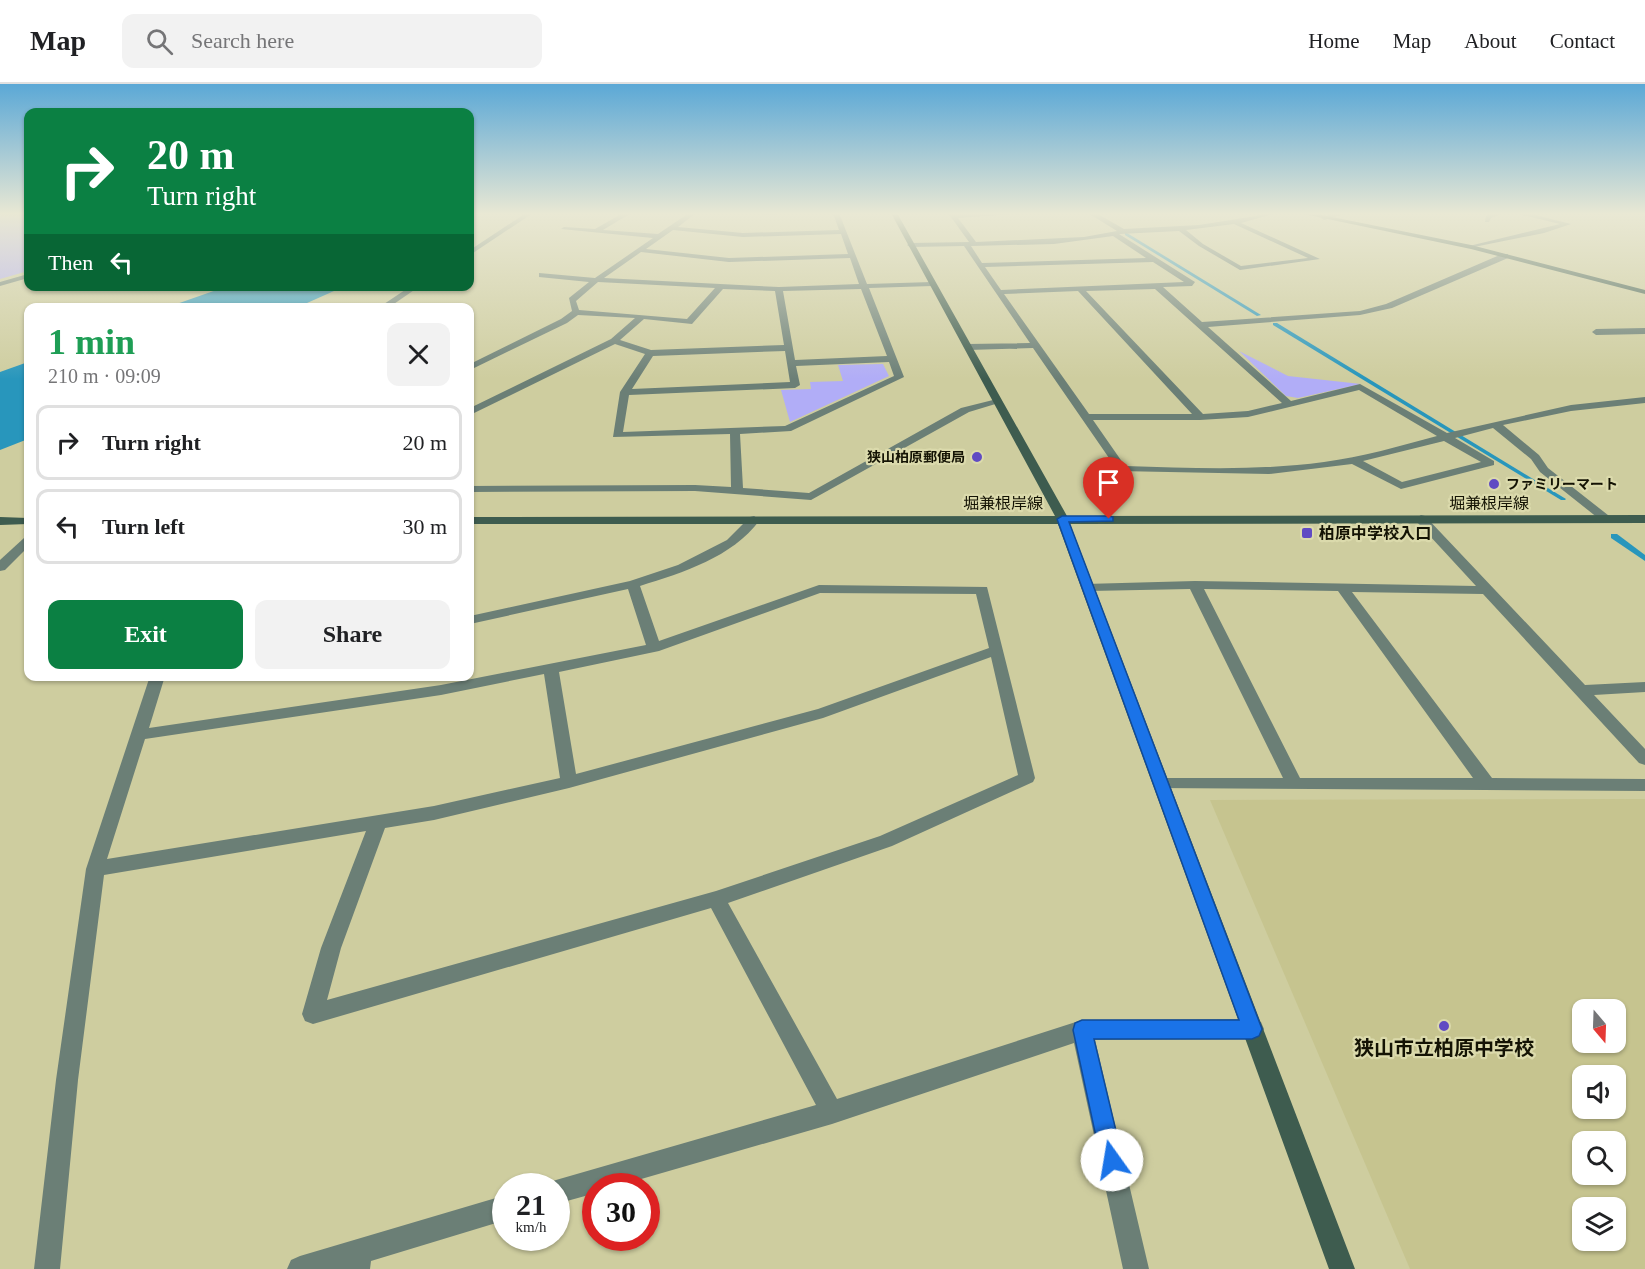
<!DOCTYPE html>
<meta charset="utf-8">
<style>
:root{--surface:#fff;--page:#f2f2f2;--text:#202124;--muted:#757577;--line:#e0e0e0;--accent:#0b8043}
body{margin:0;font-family:"Times New Roman","Noto Sans JP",serif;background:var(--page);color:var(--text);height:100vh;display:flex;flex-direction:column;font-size:22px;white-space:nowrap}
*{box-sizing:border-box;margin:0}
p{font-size:20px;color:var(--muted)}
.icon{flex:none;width:33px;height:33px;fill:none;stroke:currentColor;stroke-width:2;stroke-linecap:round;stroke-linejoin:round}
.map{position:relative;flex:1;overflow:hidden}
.drawer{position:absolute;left:24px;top:219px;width:450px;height:378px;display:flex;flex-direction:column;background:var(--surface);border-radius:12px;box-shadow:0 2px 4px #0004}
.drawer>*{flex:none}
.top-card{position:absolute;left:24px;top:24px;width:450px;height:183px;border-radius:12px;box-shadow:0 2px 4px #0004;background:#0b8043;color:#fff;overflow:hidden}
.needle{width:39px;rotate:161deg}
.fabs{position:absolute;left:1572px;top:915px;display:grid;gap:12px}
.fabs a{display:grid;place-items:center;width:54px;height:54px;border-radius:12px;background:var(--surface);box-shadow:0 2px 4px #0004;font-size:30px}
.speed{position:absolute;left:492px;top:1089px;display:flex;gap:12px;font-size:30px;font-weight:700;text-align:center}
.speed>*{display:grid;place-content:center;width:78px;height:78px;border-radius:50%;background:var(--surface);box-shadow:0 2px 4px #0004;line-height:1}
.speed small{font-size:15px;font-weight:400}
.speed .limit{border:9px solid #d22;background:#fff;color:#111}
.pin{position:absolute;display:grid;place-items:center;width:51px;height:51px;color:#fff;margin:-62px -26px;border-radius:50% 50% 50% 0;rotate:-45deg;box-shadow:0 0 6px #0007}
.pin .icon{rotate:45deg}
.me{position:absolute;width:66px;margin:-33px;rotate:347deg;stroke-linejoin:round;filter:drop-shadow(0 0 4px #0008)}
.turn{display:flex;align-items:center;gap:21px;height:126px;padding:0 24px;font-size:27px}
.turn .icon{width:78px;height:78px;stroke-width:2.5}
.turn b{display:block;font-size:42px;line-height:51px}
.then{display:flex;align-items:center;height:57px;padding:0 24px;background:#0003;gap:12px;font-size:22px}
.round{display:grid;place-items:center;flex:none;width:63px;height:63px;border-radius:12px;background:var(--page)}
.overview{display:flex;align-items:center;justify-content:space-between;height:102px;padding:0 24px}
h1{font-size:36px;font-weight:700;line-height:45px;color:#1e9e55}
.action{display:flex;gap:12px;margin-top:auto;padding:12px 24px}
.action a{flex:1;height:69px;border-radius:12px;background:var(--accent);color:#fff;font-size:24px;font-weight:700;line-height:69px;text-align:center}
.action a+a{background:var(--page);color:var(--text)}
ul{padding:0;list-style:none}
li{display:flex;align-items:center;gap:18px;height:75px;margin:0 12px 9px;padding:0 12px;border:3px solid var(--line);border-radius:12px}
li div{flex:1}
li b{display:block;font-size:22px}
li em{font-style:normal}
header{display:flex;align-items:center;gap:36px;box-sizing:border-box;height:84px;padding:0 30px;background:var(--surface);border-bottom:2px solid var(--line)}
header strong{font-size:28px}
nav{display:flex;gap:33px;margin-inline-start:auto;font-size:21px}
.search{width:420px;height:54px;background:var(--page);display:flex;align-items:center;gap:15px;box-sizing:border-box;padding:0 21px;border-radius:12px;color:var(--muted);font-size:22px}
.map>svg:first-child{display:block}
.built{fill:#c6c48f;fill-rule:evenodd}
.green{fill:#b1adf7}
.water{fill:#2896bc}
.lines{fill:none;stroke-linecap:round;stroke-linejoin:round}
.stream{fill:#2896bc;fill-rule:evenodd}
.street{fill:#6b7f76;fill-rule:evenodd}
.secondary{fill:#3e5c4f;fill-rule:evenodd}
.route{fill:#1a73e8;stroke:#114b97;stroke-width:1.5}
.poi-dot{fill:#604bc3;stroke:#dbdaac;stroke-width:2}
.labels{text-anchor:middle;stroke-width:4.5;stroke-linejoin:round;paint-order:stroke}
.far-poi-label{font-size:14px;font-weight:bold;fill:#141304;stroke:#dbdaac;text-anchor:end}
.street-label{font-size:16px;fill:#141304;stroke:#dbdaac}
.poi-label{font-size:16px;font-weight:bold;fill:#141304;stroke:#dbdaac;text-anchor:start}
.near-poi-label{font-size:20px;font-weight:bold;fill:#141304;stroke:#dbdaac}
</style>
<header>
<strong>Map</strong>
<div class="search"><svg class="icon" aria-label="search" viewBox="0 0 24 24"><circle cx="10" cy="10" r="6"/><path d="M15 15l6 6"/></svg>Search here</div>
<nav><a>Home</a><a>Map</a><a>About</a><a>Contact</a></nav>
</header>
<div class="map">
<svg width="1645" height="1185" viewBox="0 0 1645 1185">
<rect width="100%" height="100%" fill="#cecd9f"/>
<!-- built -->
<path class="built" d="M1645,715V1185H1410L1210,716ZM1582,926H1616V958H1582ZM1582,992H1616V1024H1582ZM1582,1058H1616V1090H1582ZM1582,1124H1616V1156H1582Z"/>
<!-- green -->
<g class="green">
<path d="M0,129H28V187L0,195Z"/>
<path d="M1239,267L1288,292L1361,300L1298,314L1286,312Z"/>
<path d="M883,280L889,292L790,338L781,306L811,305L810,298L843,297L838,281Z"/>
</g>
<!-- water -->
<g class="water">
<path d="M225,203V202L343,203L298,223H168Z"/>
<path d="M28,278V355L0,366V288Z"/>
</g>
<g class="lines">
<!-- stream -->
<g class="stream">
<path d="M1125,149H1127L1261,231L1257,232L1125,151Z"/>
<path d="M1273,239H1277L1566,415L1565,416H1561L1273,241Z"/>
<path d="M1611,450H1617L1645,471V477L1611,454Z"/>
</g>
<!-- street -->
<g class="street">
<path d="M526,129H533L470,171V166Z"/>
<path d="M623,129H631L603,146L658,150L689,129H696L678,143L743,149L839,146L833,129H839L867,200L932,198L936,200L932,202L869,204L904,293L791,347L740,350L743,404L809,409L961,324L997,315L1002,318L969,328L811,416L695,407L470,408V402L695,401L731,403L730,350L613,353L620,308L645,270L615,260L470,331V324L611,255L635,234L578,231L567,239L470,286V280L561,235L572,227L569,214L589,198L539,193V189L595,194L653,154L561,145L564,143L595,145ZM673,146L743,153L841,150L848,170L729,174L646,165ZM641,168L729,178L850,174L859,200L779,203L604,194ZM598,198L715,204L687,235L579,226L576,217ZM723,205L775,207L784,261L651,266L620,256L644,235L692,240ZM861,205L887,272L795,276L783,207ZM785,267L790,298L632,305L653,272ZM889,278L894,292L785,342L623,348L629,311L795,304L800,301L796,282Z"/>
<path d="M747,129H779L776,131Z"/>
<path d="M948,129H1025L958,134L976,158L1084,153L1117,147L1088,129H1096L1124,145L1199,141L1276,129L1241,139L1320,175L1240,186L1199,162L1179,147L1119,150L1195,198L1192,202L1163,203L1202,238L1360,227L1386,220L1502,170H1508V174L1392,224L1360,231L1208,243L1291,317L1360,300L1447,349L1571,321L1645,313V319L1571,327L1503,341L1539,371L1548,384L1613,435L1607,439L1603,438L1540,388L1531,375L1493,344L1455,354L1494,377V381L1401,405L1352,380L1269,390L1118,387L1033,264L968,266L964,263L968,260L1030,259L964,162L910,163L907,161L910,159L969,158ZM1234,140L1308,174L1241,182L1203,160L1186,146ZM1113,152L1146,174L982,179L971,162L1054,160ZM1153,178L1184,198L1001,206L985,183ZM1155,205L1282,319L1248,327L1203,330L1086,207ZM1078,207L1192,330H1089L1004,210ZM1359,306L1437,352C1400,362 1362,373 1324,378C1258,387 1192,384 1125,382L1093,336H1200L1248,333ZM1444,357L1481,378L1402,398L1363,377Z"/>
<path d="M1336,129H1348L1324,136L1321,134Z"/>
<path d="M1493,129H1503L1491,134L1489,138H1485L1486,132Z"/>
<path d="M1515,129H1527L1571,140L1544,149L1469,164V162L1560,140Z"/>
<path d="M28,190V194L0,202V198Z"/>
<path d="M411,202H420L388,224H378Z"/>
<path d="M1645,244V250L1596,251L1592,248L1596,245Z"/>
<path d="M1421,431L1425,432L1585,601L1645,598V608L1594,611L1645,665V681L1639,679L1483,510L1352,508L1492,694L1645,695V707L1156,704L1153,700L1156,696L1162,694H1283L1190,505L1090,507L1083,503L1085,500L1195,497L1476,502L1417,438L1415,435ZM1204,505L1338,507L1473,694H1300Z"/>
<path d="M754,432L760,436C731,474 684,488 640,502L659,557L819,501L987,503L1035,694L1033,698L892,762L728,819L837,1015L1082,936L1253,935L1261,938L1264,945L1261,952L1253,955L1095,956L1149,1185H1123L1074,959L832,1040L617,1102H596V1109L556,1120V1102H546L547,1099L556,1096L816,1021L711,824L313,940L305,937L302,930L321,864L366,747L104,791L78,996L60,1185H34L56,996L86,785L150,592H165L149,644L441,601L646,561L628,505L470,540V532L630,497L678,481L727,456L750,433ZM820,509L976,510L989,564L818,625L576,690L559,588L659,567ZM991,573L1018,691L880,752L716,807L327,916L341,864L385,744L434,736L569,704L823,634ZM544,590L560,694L434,722L107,775L145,655L441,611Z"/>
<path d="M28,453V463L5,486L0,487V476L24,454Z"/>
<path d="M506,1111V1136L371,1177L370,1185H287L291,1176L300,1172Z"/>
</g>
<!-- secondary -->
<g class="secondary">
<path d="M891,129H897L1067,432L1645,431V439L1070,440L1355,1185H1329L1058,440H470V433L1055,432Z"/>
<path d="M1299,129H1312L1471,161L1645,206V210L1471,165Z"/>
<path d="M0,433L28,434V440L0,441Z"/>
</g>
</g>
<!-- sky -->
<linearGradient id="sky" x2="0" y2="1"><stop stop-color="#5ba8d6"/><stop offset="0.44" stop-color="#e9e8d4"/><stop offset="1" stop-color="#e9e8d4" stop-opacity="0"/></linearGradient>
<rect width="1645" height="295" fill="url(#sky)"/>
<!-- route -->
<path class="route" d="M1109,432L1113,433V437L1069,438L1262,945L1259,952L1252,955H1094L1123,1076L1120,1084L1112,1087L1104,1084L1101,1076L1073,946L1075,939L1082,936H1239L1057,435L1062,432Z"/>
<!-- markers -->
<g class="poi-dot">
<circle cx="977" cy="373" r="6"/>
<circle cx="1494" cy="400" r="6"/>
<rect x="1301" y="443" width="12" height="12" rx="3"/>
<circle cx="1444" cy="942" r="6"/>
</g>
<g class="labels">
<!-- far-poi labels -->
<g class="far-poi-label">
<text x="965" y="378">狭山柏原郵便局</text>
<text x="1506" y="405" text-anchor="start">ファミリーマート</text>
</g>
<!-- street labels -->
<g class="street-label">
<text x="1003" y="425">堀兼根岸線</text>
<text x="1489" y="425">堀兼根岸線</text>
</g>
<!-- poi labels -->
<g class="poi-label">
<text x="1319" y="455">柏原中学校入口</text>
</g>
<!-- near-poi labels -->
<g class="near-poi-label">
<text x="1444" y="971">狭山市立柏原中学校</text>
</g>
</g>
</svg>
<div class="fabs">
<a><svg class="needle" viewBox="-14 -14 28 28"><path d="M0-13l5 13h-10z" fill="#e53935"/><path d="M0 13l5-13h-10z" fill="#757577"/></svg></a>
<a><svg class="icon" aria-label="sound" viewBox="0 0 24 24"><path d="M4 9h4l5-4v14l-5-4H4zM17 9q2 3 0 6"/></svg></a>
<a><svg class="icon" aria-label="search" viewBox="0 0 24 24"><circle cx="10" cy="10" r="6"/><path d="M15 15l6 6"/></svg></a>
<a><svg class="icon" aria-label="layers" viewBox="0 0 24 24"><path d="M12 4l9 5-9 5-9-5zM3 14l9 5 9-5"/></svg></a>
</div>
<div class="speed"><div>21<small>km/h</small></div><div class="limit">30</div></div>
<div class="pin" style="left:1109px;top:435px;background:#d93025"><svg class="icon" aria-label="arrive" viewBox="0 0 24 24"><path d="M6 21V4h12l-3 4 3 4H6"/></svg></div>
<svg class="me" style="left:1112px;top:1076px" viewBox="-20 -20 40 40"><circle r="19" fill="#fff"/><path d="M0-13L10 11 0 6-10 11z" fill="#1a73e8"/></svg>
<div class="top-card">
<div class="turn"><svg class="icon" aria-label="right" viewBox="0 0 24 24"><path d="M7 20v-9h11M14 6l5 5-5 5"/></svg><div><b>20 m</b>Turn right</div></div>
<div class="then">Then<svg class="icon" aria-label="left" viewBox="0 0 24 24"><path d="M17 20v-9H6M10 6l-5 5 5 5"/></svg></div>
</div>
<section class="drawer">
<div class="overview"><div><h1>1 min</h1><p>210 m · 09:09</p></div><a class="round"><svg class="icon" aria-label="close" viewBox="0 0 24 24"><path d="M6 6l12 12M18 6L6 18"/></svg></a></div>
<ul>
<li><svg class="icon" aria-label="right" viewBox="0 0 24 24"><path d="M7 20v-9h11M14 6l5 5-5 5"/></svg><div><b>Turn right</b></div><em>20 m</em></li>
<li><svg class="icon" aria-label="left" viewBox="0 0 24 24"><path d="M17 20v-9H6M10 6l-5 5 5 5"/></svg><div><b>Turn left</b></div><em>30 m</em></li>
</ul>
<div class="action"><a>Exit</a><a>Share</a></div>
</section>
</div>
